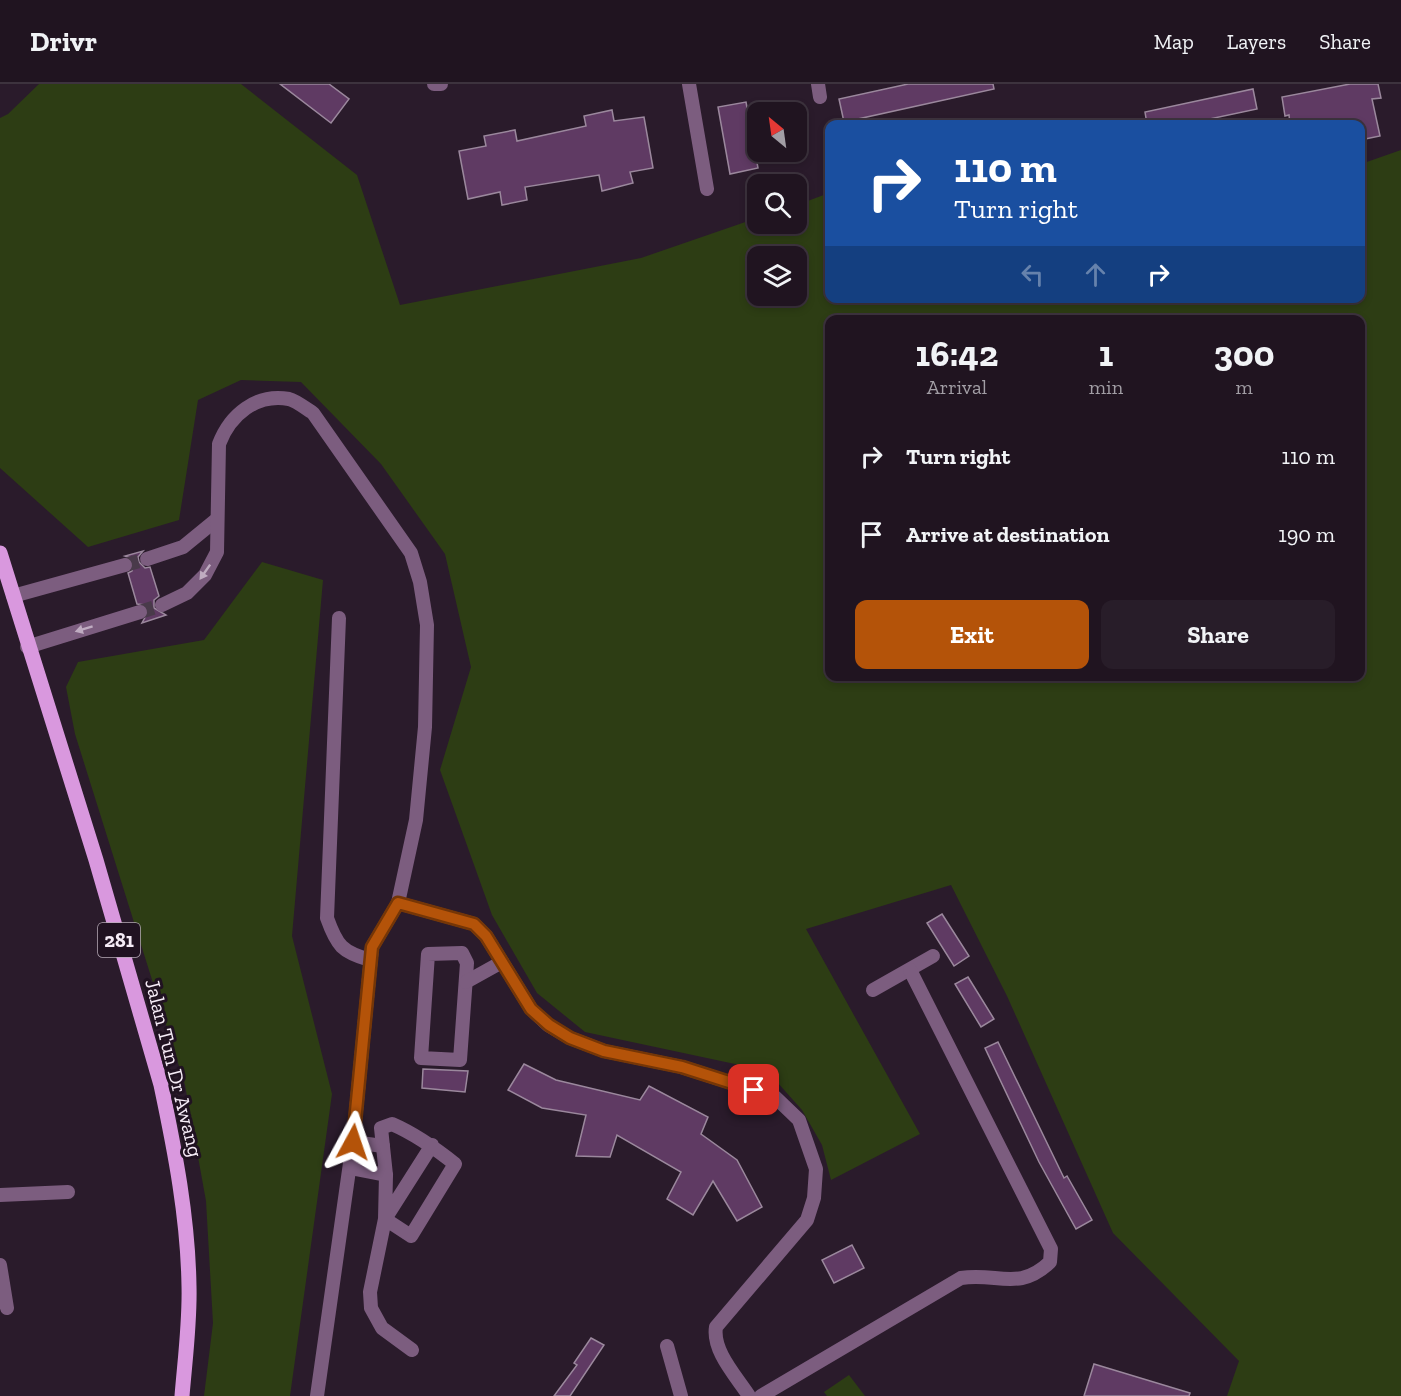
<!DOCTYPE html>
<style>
:root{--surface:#201420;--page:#281d29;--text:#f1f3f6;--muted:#a29ea5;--line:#3d333e;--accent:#b45309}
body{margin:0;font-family:"Zilla Slab",serif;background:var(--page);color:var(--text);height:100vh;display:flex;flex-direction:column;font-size:22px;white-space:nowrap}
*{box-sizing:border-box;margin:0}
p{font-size:20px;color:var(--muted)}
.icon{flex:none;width:33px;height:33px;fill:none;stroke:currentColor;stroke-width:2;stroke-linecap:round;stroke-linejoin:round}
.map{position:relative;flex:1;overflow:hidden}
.drawer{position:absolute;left:825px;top:231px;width:540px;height:366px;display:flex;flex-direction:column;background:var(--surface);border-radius:12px;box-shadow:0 3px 9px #0003,0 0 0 2px var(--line)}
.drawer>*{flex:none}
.guide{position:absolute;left:825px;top:36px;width:540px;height:183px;border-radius:12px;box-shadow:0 3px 9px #0003,0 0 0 2px var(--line);background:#1a4fa0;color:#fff;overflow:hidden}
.needle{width:39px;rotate:331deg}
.tools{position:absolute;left:747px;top:18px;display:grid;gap:12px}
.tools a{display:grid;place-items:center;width:60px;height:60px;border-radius:12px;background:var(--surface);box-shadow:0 3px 9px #0003,0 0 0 2px var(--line);font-size:30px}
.pin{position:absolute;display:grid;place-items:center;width:51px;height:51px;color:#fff;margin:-26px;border-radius:12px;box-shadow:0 3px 9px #0006}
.me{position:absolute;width:66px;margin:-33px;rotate:5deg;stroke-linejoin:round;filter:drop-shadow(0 0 4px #0008)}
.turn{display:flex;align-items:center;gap:21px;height:126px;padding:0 30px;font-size:27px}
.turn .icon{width:78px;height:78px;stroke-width:2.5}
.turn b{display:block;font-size:42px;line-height:51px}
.lanes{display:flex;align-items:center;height:57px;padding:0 30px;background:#0003;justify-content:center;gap:30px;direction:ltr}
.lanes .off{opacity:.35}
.eta{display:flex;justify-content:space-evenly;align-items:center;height:102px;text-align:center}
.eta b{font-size:36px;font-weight:700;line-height:42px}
.action{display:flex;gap:12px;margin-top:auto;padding:12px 30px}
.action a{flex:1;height:69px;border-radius:12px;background:var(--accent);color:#fff;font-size:24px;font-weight:700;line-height:69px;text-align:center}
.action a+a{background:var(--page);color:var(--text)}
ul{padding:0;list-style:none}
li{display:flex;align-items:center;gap:18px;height:78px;padding:0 30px}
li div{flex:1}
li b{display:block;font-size:22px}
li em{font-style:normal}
header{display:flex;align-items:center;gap:36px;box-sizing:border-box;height:84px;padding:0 30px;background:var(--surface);border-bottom:2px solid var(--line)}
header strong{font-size:28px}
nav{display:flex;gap:33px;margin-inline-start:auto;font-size:21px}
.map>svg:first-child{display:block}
.green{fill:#2d3d14;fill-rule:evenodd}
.building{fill:#5f3a63;stroke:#9b889d;stroke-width:1.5}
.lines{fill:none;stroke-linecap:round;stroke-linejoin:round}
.minor-tunnel{stroke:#493a4a;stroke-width:14;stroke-dasharray:14 7;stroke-linecap:butt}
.minor{stroke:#7c5d7f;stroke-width:14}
.primary{stroke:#d998de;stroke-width:15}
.oneway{fill:#bfacc1}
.route-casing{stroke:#753606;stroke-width:15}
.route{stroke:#b45309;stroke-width:10}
.labels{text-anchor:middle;stroke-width:6;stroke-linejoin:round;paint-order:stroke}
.shield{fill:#201221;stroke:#b6abb7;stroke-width:1.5}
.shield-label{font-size:20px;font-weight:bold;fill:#f6ecf7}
.street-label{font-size:21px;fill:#f6ecf7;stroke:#201221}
</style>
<header>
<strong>Drivr</strong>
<nav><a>Map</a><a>Layers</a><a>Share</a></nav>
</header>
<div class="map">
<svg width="1401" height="1312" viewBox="0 0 1401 1312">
<rect width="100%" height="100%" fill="#2a1b2b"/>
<!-- green -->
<g class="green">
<path d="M39,0H241L357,91L400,221L641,174L757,134L758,140H796L797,121L829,109L830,214H1360L1361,80L1401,66V1312H1227L1239,1277L1113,1149L1007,912L951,801L806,845L920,1050L831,1096L822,1061L802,1026L777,998L735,980L585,948L537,909L492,831L440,686L471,583L445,470L381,380L301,298L241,296L198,316L179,436L88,463L0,384V34L8,30ZM758,172H796V212H758ZM830,236H1360V592H830Z"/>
<path d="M262,478L323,496L292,852L332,1010L290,1312H204L213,1239L206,1117L185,1001L75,650L66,603L78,578L204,556Z"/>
<path d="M849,1291L865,1312H827L824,1308Z"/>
</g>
<!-- building -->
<g class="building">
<path d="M280,0H329L349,15L331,39Z"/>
<path d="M908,0H993L994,5L844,38L839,15Z"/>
<path d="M1350,0H1378L1381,14L1372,15L1380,52L1360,56V40H1290L1289,31L1285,32L1282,13Z"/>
<path d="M1253,5L1257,25L1186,40H1147L1145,28Z"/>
<path d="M746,18L758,84L730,90L718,23Z"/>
<path d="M612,26L614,37L644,33L653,84L630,88L633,99L602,107L599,91L525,103L527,116L502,121L500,108L468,115L459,67L486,62L484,52L515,46L517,57L586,42L584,32Z"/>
<path d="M143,467L138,473L139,478L145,484L150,483L159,512L154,516V524L166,531L142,539L149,526L146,521L137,520L128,489L132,487L134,479L131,474L125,472Z"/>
<path d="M942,830L969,872L954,882L927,839Z"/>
<path d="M968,893L994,935L981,943L955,900Z"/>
<path d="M998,958L1064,1094L1067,1092L1092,1136L1076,1145L1039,1078L985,964Z"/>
<path d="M524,980L556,996L640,1016L649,1002L708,1033L701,1050L737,1076L762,1123L737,1137L713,1097L693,1131L667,1115L681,1088L617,1051L610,1073L576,1072L586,1031L542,1024L508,1006Z"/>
<path d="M423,985L468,987L465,1008L422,1004Z"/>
<path d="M852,1161L864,1184L834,1199L822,1176Z"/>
<path d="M591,1254L604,1261L570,1312H554L577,1281L574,1279Z"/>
<path d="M1094,1280L1190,1309L1189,1312H1084Z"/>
</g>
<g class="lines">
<!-- minor-tunnel -->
<g class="minor-tunnel">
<path d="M125,481L147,475"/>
<path d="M140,528L162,521"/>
</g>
<!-- minor -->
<g class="minor">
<path d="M434,0H441"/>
<path d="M689,0L707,105"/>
<path d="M818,0L820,13"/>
<path d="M147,475L183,463L216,436"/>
<path d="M13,512L125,481"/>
<path d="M162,521L187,509L205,491L217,468L219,360C230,331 256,309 289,315C297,317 306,325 313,329L411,469L420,498L427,541L425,643L416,736L398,819L372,863L353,1058L317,1312"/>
<path d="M339,534L327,834C337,862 342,868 370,876"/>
<path d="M27,563L140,528"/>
<path d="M398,819L474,840L486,852L531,925L548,941L570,954L604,967L682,983L775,1013L799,1036L816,1085L814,1114L807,1136L716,1243C712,1267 737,1293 749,1312"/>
<path d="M462,869L467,879L460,976L421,974L428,870Z"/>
<path d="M466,898L502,878"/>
<path d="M873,906L933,872"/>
<path d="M353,1058L383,1062"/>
<path d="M350,1084L386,1091"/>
<path d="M0,1111L68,1108"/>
<path d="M0,1181L7,1224"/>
<path d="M667,1262L681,1312"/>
<path d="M412,1266L382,1244L371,1224L370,1208L385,1135L386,1091L381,1044L392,1040C415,1050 435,1064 455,1080L411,1152L385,1135L432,1061"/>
<path d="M761,1312L961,1194C997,1188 1019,1208 1050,1178L1051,1165L910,886"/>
</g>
<!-- primary -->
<path class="primary" d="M0,469L96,776L161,1001C175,1067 188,1134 189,1202C190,1238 185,1275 182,1312"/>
</g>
<!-- one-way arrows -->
<defs><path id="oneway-solid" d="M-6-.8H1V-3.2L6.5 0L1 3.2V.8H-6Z" transform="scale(1.5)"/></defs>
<g class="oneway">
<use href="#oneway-solid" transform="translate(205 488) rotate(125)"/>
<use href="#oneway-solid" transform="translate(84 545) rotate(163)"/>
</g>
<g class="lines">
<!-- route casing -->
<g class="route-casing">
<path id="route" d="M353,1058L372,863L398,819L474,840L486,852L531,925L549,941L570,954L604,967L682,983L754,1006"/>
</g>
<!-- route -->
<use href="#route" class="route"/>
</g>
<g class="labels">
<!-- shield labels -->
<rect class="shield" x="98" y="839" width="42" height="34" rx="4.5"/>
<g class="shield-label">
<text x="119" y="863">281</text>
</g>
<!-- street labels -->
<g class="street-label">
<text transform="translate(174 984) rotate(76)" y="7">Jalan Tun Dr Awang</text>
</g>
</g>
</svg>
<div class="tools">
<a><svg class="needle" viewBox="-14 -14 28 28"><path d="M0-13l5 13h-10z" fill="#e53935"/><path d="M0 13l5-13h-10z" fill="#a29ea5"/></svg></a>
<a><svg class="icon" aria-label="search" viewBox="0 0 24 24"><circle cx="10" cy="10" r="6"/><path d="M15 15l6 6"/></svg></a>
<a><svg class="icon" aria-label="layers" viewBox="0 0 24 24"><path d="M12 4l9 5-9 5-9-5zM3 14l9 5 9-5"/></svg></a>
</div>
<div class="pin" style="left:754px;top:1006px;background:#d93025"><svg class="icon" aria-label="arrive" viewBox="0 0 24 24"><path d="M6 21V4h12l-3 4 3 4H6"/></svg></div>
<svg class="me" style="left:353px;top:1058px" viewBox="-20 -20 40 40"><path d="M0-17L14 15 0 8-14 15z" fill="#b45309" stroke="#fff" stroke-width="4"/></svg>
<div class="guide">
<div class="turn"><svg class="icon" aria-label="right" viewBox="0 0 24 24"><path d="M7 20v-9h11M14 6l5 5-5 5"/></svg><div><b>110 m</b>Turn right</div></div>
<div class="lanes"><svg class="icon off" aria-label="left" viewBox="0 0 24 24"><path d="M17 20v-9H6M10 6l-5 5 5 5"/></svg><svg class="icon off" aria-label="ahead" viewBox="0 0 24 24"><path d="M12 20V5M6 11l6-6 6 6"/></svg><svg class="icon" aria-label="right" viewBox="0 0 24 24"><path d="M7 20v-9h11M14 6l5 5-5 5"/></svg></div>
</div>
<section class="drawer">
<div class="eta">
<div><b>16:42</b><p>Arrival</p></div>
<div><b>1</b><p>min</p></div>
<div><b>300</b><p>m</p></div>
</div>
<ul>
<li><svg class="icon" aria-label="right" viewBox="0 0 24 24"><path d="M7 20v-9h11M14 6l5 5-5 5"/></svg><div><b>Turn right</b></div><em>110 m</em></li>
<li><svg class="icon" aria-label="arrive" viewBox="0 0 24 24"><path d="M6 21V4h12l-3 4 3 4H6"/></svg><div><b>Arrive at destination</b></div><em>190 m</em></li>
</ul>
<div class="action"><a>Exit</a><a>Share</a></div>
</section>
</div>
